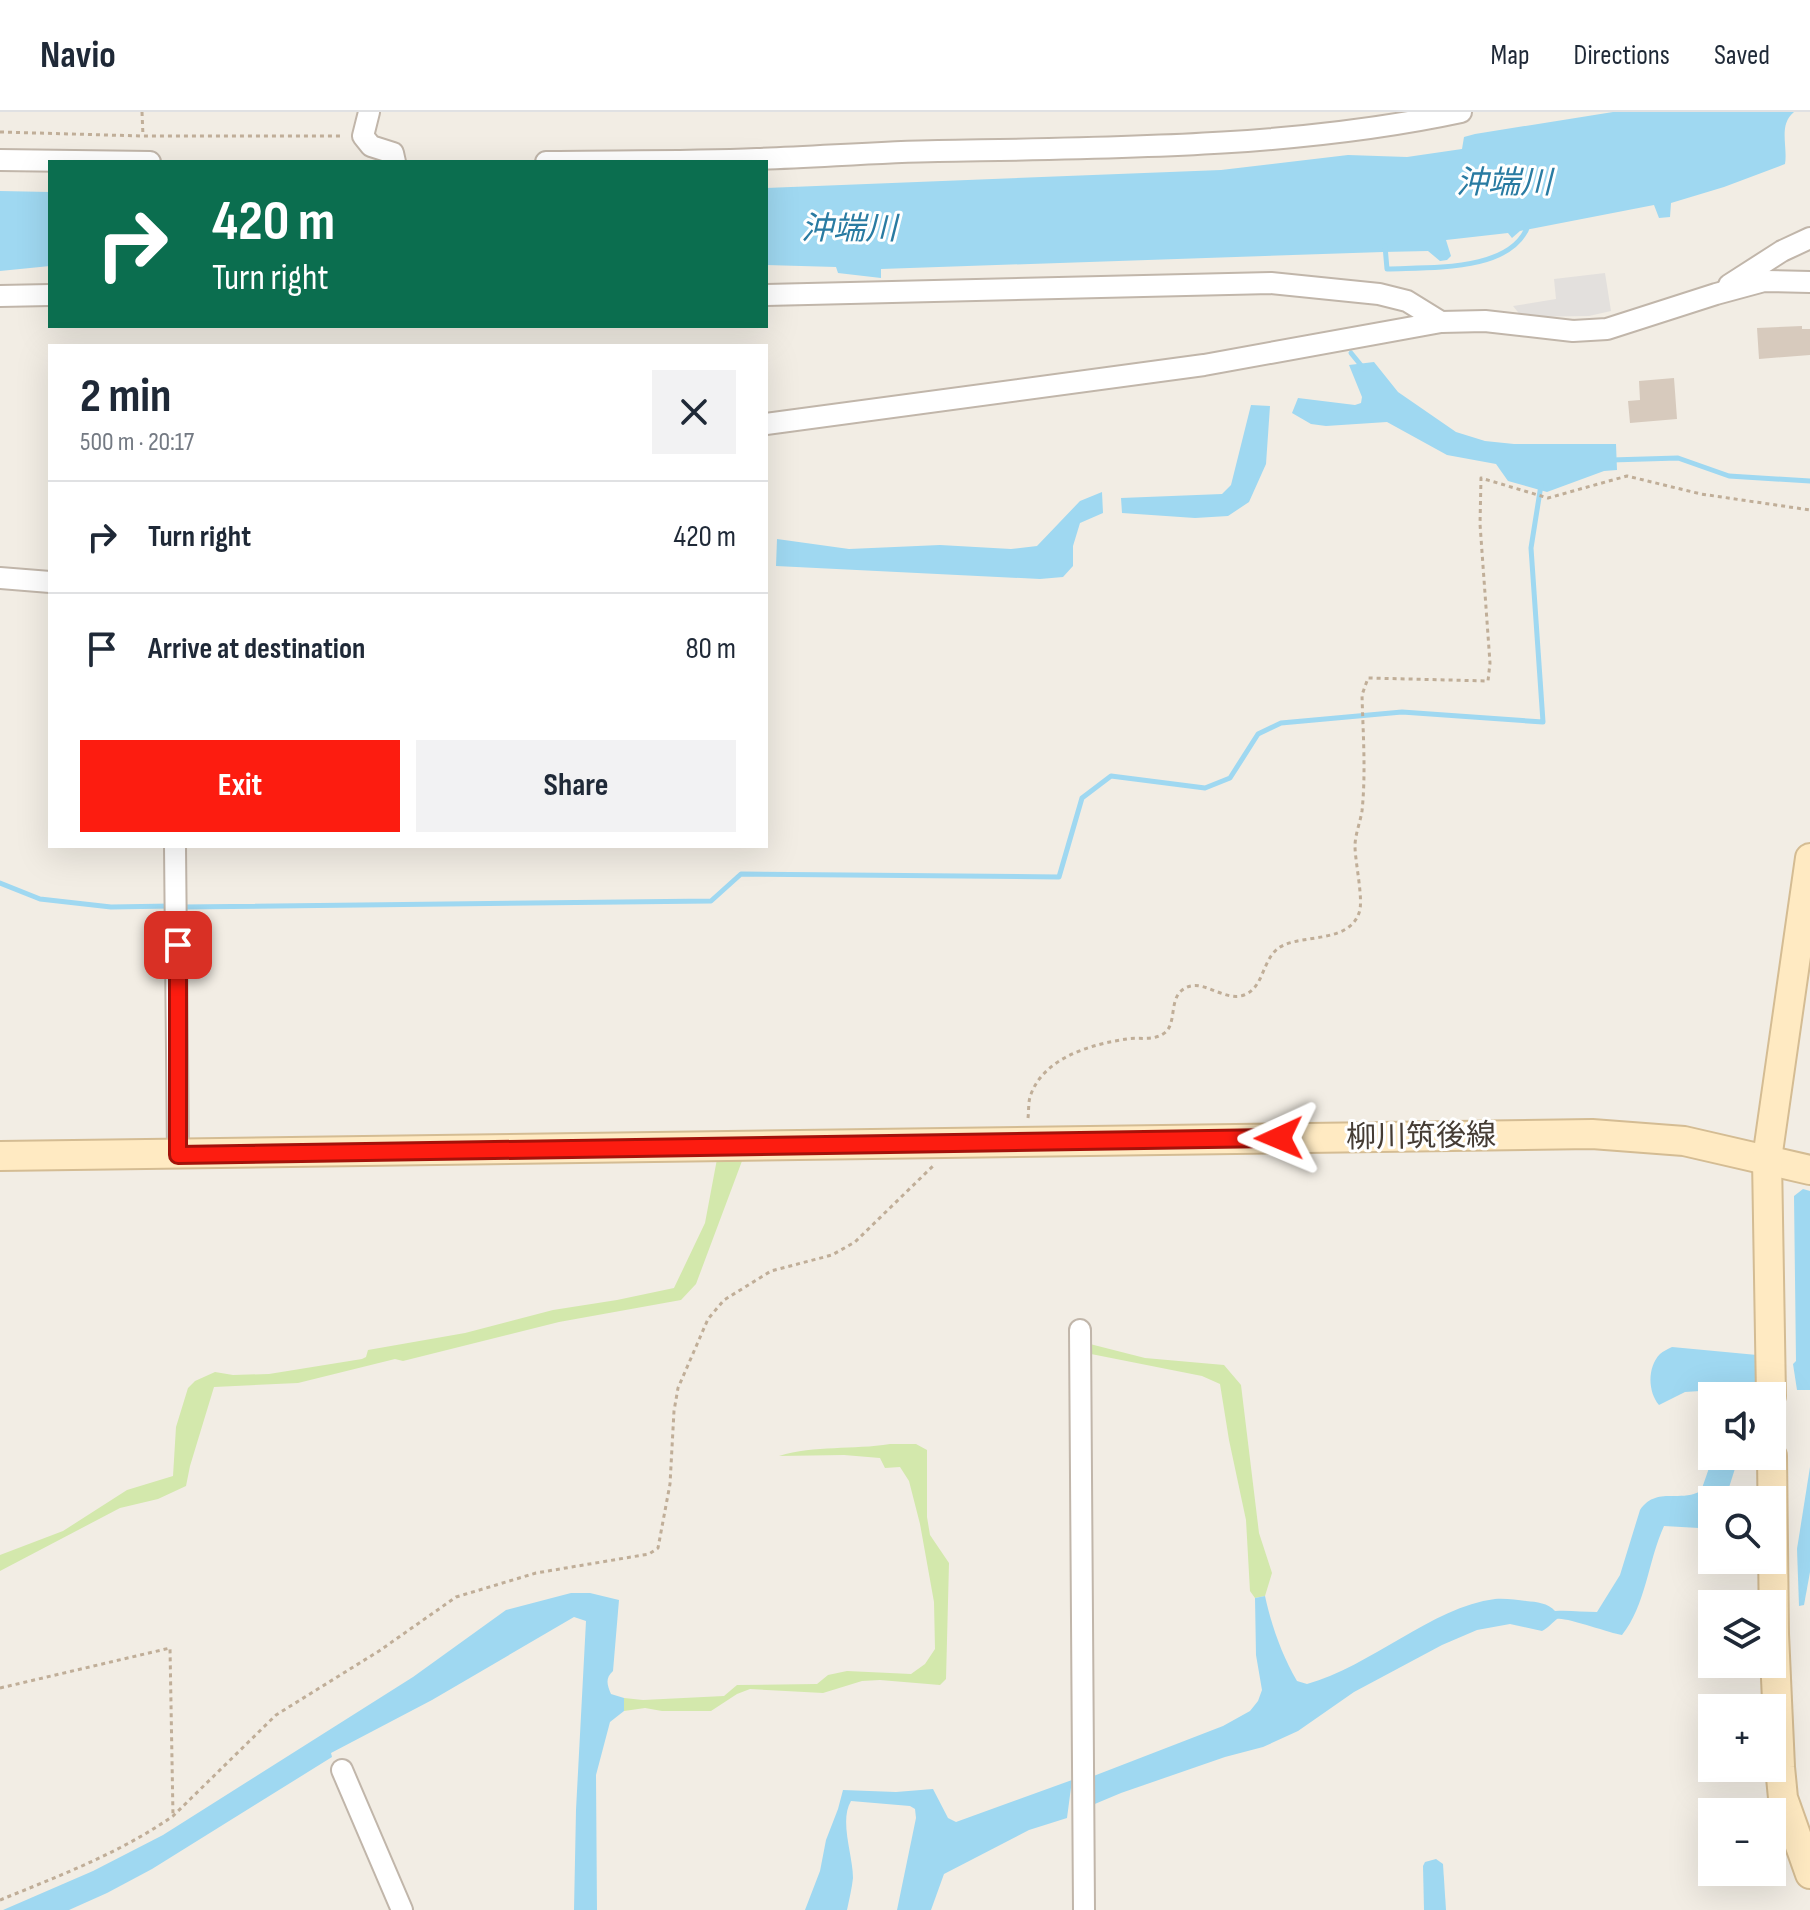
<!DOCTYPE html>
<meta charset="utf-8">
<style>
:root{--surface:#fff;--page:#f2f2f3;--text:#1f2937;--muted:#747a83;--line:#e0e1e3;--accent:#fd1c10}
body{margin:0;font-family:"Sofia Sans Condensed","Noto Sans JP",sans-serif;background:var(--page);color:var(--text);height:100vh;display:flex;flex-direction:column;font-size:30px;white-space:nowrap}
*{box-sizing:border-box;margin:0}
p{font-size:26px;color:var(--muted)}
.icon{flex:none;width:44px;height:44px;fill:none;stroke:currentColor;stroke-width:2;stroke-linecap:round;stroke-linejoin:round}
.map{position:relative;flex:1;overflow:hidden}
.side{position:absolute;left:48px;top:232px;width:720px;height:504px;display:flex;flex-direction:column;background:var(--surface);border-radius:0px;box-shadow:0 8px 32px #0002}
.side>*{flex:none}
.hud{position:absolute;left:48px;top:48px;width:720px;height:168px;border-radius:0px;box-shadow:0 8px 32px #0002;background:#0b6e4f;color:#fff;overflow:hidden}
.tools{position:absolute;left:1698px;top:1270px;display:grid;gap:16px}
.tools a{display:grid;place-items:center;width:88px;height:88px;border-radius:0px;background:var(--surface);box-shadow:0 8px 32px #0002;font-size:40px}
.pin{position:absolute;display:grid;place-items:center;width:68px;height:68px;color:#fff;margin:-34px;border-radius:16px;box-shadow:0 4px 12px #0006}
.me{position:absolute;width:88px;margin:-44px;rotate:269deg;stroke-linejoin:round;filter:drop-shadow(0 0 6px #0008)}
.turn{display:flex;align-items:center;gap:28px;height:168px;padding:0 32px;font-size:36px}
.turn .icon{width:104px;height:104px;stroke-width:2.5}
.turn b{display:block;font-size:56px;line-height:68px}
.round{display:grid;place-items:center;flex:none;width:84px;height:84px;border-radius:0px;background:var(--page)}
.head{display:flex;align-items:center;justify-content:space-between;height:136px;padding:0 32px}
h1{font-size:48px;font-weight:700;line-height:60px}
.primary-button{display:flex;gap:16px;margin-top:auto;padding:16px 32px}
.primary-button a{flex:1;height:92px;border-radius:0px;background:var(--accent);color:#fff;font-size:32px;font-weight:700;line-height:92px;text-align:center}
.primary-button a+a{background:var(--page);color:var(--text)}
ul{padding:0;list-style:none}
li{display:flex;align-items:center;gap:24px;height:112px;padding:0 32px;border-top:2px solid var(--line)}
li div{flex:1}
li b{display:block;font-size:30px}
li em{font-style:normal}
header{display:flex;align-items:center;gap:48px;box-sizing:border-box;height:112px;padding:0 40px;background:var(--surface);border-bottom:2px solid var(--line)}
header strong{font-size:38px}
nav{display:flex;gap:44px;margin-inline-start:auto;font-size:28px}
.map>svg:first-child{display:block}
.green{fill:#d3e8ac}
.parking{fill:#e3e0dd}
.water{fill:#9fd8f1}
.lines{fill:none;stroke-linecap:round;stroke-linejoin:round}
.stream{stroke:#9fd8f1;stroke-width:5}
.building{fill:#d7cabd}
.street-casing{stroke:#c1b6aa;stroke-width:24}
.secondary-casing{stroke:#d4bc93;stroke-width:32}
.path{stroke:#c0ae98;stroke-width:3;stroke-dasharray:4 4;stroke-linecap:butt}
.street{stroke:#fff;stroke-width:20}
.secondary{stroke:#ffeac2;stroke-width:28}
.route-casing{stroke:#a4120a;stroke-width:20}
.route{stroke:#fd1c10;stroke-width:14}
.labels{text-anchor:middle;stroke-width:6;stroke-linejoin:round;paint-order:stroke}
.street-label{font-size:30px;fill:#453c34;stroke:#fff}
.water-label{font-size:32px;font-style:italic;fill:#297ba2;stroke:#fff}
</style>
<header>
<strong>Navio</strong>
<nav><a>Map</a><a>Directions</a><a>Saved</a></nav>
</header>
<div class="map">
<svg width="1810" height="1798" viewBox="0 0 1810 1798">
<rect width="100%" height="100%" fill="#f2ede4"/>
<!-- green -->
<g class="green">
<path d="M717,1047L742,1049L696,1172L681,1188L559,1210L403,1249L395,1247L298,1271L214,1275L190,1354L186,1374L158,1387L120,1396L0,1459V1443L63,1419L127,1378L173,1364L176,1315L188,1276L195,1269L215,1260L233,1263L269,1262L362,1247L366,1245L368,1238L465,1221L553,1198L617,1188L674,1176L705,1111Z"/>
<path d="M1086,1231L1145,1246L1224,1253L1241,1273L1259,1421L1272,1461L1265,1484L1255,1486L1250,1479L1246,1408L1229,1328L1220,1272L1202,1264L1086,1241Z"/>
<path d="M890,1332H916L927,1338V1405L930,1423L949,1451L946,1567L940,1573L880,1568L862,1569L823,1581L750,1577L737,1582L711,1599H662L645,1596L624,1599V1586L643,1588L724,1584L737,1573L817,1572L828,1563L847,1559L911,1562L925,1552L935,1537L934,1490L920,1412L909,1369L900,1355L885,1356L880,1346L844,1343L779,1344C815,1333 853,1338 890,1332Z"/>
</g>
<!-- parking -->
<path class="parking" d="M1605,161L1611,199L1589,204L1522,205L1513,194L1556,187L1554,167Z"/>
<!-- water -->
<g class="water">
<path d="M1613,0H1794C1778,13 1788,34 1785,52L1724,75L1671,91L1670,105L1659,106L1654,93L1520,119L1512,126L1508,121L1446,128L1451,144L1447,148L1440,149L1428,139L1383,140L881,157V166L838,161L836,155L766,153V76L1221,58L1348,43L1407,45L1462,37L1464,25L1475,22Z"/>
<path d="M0,79L50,80V154L0,159Z"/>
<path d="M1374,250L1398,280L1456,320L1485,329L1514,332H1616L1617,358L1604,359L1547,380L1508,369L1496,352L1447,343L1387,310L1326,314L1311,312L1292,301L1298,286L1355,293L1361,291L1362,285L1349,253Z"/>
<path d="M1251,293L1270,294L1266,352L1249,390L1228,404L1195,406L1122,401L1121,386L1222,382L1231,373Z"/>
<path d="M1102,380L1103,401L1080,411L1073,434V454L1063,465L1040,467L776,454L777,427L849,437L940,433L1011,437L1037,434L1080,389Z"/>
<path d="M1803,1077L1810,1079V1278H1797L1793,1252L1796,1249L1794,1084Z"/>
<path d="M1672,1235L1757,1243L1759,1273L1755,1284H1714L1700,1279L1685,1280L1659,1293C1648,1280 1647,1255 1660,1242C1663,1239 1668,1237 1672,1235Z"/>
<path d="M1712,1339V1344H1739L1725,1388H1712V1409L1699,1416L1664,1414C1648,1449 1646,1493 1622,1523C1610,1521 1563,1504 1557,1507C1553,1510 1548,1516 1542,1519L1510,1512L1477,1518L1442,1533L1354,1580L1298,1619L1263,1635L1225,1645L1121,1681L1090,1694L1091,1665L1223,1614L1250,1599L1258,1589L1262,1578L1256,1543L1255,1486L1265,1484C1271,1512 1282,1544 1297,1569L1307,1572C1370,1555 1432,1495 1495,1487C1505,1486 1517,1488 1526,1489C1537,1490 1548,1491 1555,1499C1569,1498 1582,1500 1597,1500L1620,1463L1640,1398C1656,1374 1679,1391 1701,1379L1708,1359Z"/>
<path d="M1810,1355V1460L1804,1493L1799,1494L1797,1437Z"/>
<path d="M571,1481H590L619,1488L613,1559C605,1566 607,1573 611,1582L624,1586V1599L610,1610L596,1663L597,1798H574L576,1698L586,1509L574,1505L432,1588L331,1641L332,1645L152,1757L107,1781L69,1798H3L93,1759L163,1723L413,1565L506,1498Z"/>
<path d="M1072,1668L1067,1706L1029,1718L944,1762L931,1798H897L916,1706L915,1697L910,1694L851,1689C839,1709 853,1743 853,1766C852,1776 849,1788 847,1798H805L820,1759L826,1728L838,1697L843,1678L896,1680L933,1677L948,1706L956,1710Z"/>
<path d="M1436,1747L1443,1752L1446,1798H1424L1423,1754L1425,1750Z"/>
</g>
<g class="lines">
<!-- stream -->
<g class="stream">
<path d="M1385,134L1387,157C1428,155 1514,161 1529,111"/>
<path d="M1351,241L1364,257"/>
<path d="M1611,348L1678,346L1729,364L1810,369"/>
<path d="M0,771L40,787L111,795L172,794"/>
<path d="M182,795L711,789L741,762L1059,765L1082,686L1111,664L1205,676L1230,666L1258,622L1281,611L1402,600L1543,610L1531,436L1541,373"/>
</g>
</g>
<!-- building -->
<g class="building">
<path d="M1802,214V217H1810V243L1759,247L1757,216Z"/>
<path d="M1674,266L1677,307L1630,311L1628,289L1640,288L1639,269Z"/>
</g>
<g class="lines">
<!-- street casing -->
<g class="street-casing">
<g id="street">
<path d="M369,0L363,24L371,34L393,41L395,50"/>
<path d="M0,48L150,50"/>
<path d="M546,50C616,49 687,50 757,47C818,45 878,40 938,39C1109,36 1294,36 1461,0"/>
<path d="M1729,173L1782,139L1810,126"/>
<path d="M766,183L1271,171L1379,182L1407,189L1441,210"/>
<path d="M0,184L50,183"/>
<path d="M766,312L1204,253L1441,210L1485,209L1573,219L1607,217L1716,182L1764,169L1810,170"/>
<path d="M0,466L50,470"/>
<path d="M175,734L178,1043"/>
<path d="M1080,1218L1084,1798"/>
<path d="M342,1658L402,1798"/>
</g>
</g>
<!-- secondary casing -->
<g class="secondary-casing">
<g id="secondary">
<path d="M0,1044L1592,1022L1684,1029L1810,1058"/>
<path d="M1771,1284L1767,1047L1810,746"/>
<path d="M1772,1344L1774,1522L1780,1655L1783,1686L1810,1762"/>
</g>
</g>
<!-- path -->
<g class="path">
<path d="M142,0L143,24"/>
<path d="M0,20L143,24H343"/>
<path d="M1028,1006C1029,998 1028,989 1031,982C1045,945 1092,932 1127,927C1139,925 1152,929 1163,922C1177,914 1169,890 1181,879C1200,862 1223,891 1244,883C1266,875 1261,843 1284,833C1306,823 1349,830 1359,801C1364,789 1355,750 1355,734C1355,723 1360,711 1362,699C1366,661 1363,621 1362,583L1368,566L1488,569L1490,551L1480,412L1481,366L1548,386L1627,364L1701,382L1810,398"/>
<path d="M0,1576L170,1536L173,1704"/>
<path d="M0,1788C59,1764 120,1741 173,1704L276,1603L379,1539L456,1485L536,1461L649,1442L658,1436L670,1372L674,1299L678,1276L708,1207L724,1188L771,1159L832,1143L855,1130L934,1053"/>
</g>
<!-- street -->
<use href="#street" class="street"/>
<!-- secondary -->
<use href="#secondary" class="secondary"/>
</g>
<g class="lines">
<!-- route casing -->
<g class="route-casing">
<path id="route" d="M178,833V1043L1279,1026"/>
</g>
<!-- route -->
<use href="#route" class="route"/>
</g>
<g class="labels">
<!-- street labels -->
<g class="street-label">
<text transform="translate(1421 1024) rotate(-1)" y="10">柳川筑後線</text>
</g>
<!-- water labels -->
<g class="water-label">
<text x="1504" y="81">沖端川</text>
<text x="849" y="127">沖端川</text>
</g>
</g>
</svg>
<div class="tools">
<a><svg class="icon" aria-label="sound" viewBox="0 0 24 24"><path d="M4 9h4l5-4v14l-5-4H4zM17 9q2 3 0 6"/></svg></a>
<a><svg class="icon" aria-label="search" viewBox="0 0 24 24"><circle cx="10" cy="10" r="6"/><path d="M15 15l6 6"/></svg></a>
<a><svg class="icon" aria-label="layers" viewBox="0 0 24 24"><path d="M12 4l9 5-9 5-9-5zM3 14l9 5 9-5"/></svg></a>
<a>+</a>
<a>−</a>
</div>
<div class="pin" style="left:178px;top:833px;background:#d93025"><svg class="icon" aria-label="arrive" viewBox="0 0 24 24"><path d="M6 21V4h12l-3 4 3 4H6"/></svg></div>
<svg class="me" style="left:1279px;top:1026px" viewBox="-20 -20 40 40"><path d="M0-17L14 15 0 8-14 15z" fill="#fd1c10" stroke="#fff" stroke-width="4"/></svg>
<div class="hud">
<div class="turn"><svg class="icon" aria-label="right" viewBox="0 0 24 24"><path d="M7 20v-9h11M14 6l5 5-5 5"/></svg><div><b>420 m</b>Turn right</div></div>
</div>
<section class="side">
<div class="head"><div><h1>2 min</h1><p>500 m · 20:17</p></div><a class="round"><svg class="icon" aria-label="close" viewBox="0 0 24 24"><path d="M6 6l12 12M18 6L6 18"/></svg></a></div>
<ul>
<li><svg class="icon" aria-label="right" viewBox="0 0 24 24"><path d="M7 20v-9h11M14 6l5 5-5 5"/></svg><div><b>Turn right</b></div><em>420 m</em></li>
<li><svg class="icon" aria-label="arrive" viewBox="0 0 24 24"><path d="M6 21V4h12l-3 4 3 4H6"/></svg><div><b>Arrive at destination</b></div><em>80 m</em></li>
</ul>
<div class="primary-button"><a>Exit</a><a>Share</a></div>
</section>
</div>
